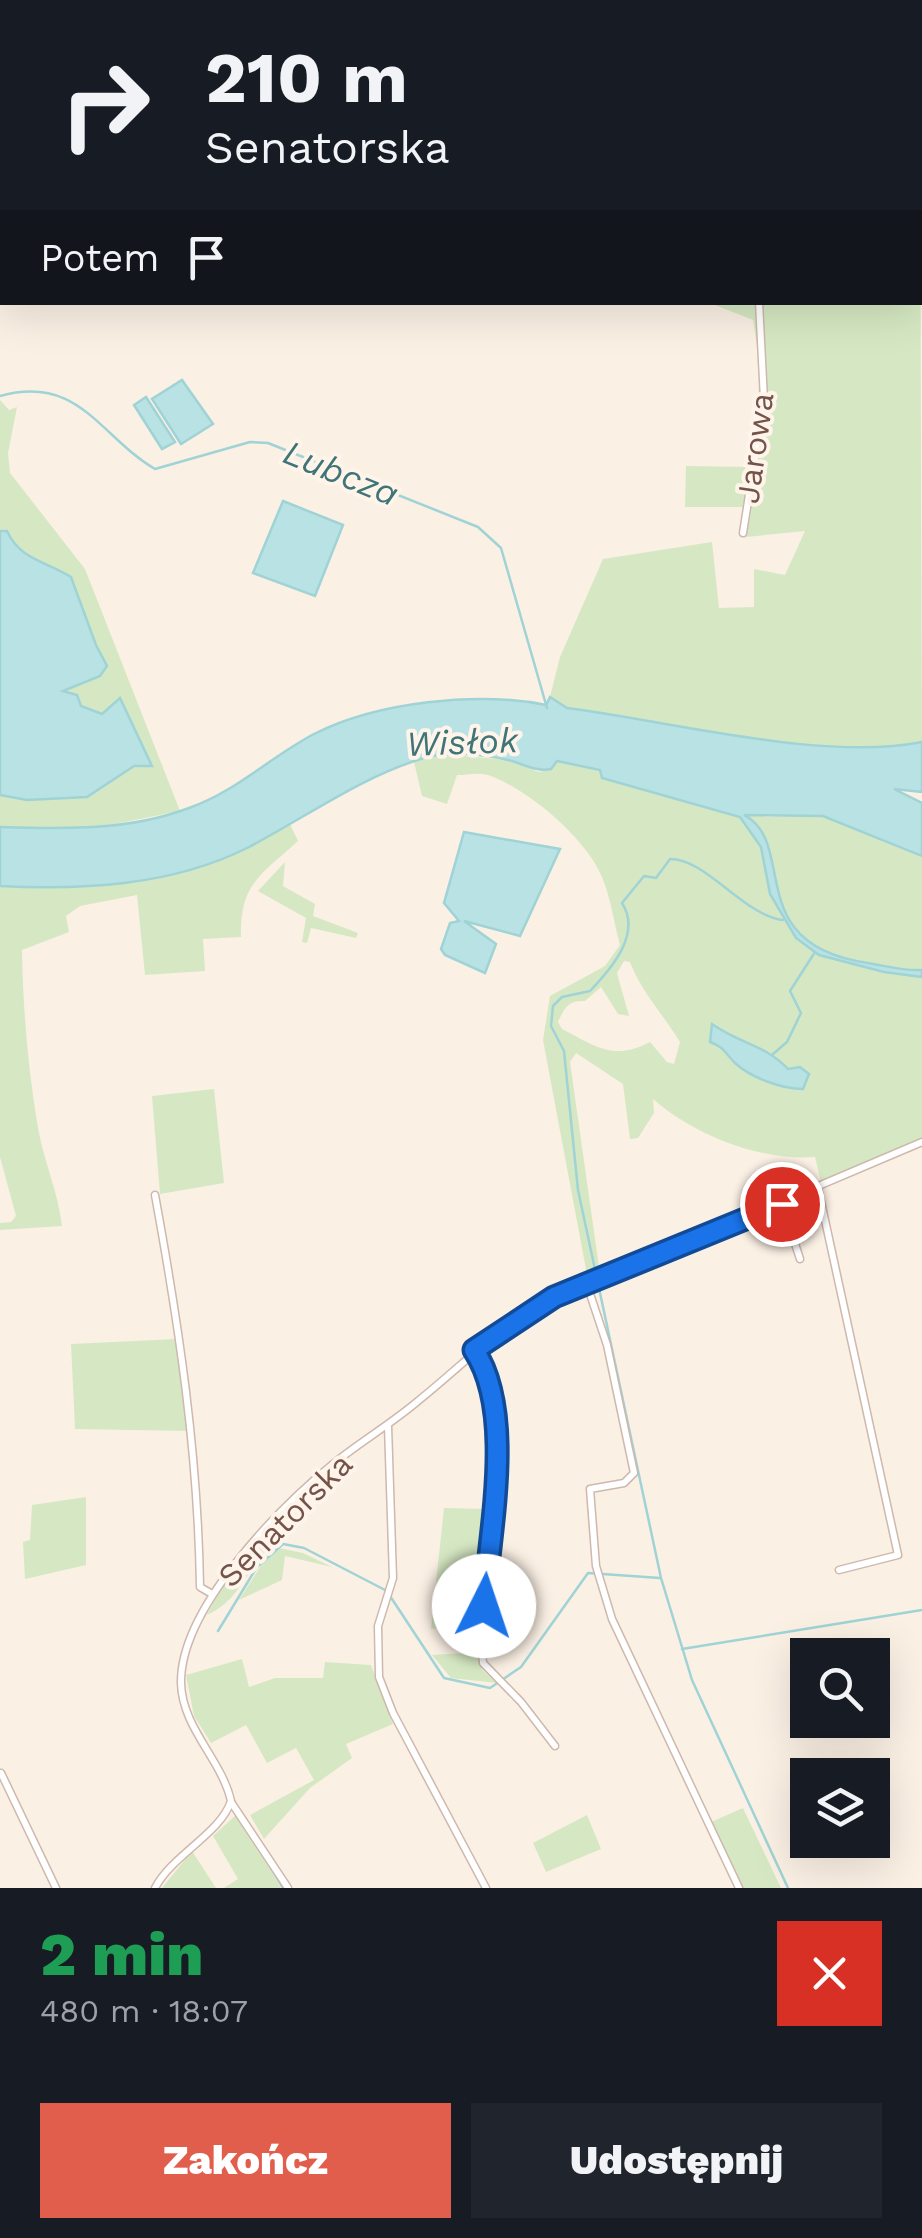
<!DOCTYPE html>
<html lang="pl">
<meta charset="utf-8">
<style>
:root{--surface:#171b24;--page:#20242c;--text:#f1f3f6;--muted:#9ea1a6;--accent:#e25e4c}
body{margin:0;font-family:"Work Sans",sans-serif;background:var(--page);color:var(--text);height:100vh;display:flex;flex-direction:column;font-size:38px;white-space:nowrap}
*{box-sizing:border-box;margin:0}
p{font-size:32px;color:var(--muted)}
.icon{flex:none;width:55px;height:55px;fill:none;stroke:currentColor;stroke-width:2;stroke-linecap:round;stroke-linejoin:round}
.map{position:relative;height:1888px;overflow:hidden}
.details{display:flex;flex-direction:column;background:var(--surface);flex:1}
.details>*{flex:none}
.guide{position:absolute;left:0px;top:0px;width:922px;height:305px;box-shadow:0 10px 40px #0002;background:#171b24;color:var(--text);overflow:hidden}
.tools{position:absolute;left:790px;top:1638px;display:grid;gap:20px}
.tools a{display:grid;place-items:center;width:100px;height:100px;border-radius:0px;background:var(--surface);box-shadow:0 10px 40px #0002;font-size:50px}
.pin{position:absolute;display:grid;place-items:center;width:85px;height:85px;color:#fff;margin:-42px;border:5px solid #fff;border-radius:50%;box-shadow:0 2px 10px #0007}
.me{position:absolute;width:110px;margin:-55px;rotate:4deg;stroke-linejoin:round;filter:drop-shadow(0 0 8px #0008)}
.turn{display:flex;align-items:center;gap:35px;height:210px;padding:0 40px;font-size:45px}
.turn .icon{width:130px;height:130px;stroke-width:2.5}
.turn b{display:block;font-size:70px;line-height:85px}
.then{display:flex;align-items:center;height:95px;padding:0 40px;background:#0003;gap:20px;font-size:38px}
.round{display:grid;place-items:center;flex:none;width:105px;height:105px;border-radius:0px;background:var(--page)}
.overview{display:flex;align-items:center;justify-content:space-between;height:170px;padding:0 40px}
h1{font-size:60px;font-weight:800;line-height:75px;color:#1e9e55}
.button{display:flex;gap:20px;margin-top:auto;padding:20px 40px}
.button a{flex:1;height:115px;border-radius:0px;background:var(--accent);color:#fff;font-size:40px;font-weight:800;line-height:115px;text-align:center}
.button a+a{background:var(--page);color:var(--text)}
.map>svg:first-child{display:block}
.green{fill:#d6e8c3;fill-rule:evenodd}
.water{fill:#b9e2e4;stroke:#9fd3d6;stroke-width:2.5}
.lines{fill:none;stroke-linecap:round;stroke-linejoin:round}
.stream{stroke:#9fd3d6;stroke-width:2.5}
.minor-casing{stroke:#cfb8ad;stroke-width:9}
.minor{stroke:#fff;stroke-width:6}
.route-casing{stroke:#114b97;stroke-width:25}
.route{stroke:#1a73e8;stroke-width:18}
.labels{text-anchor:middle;stroke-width:8;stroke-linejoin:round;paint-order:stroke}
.street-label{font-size:32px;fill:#73544a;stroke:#fef4ea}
.water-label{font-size:35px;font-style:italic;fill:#3f7478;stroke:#fef4ea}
</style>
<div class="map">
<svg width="922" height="1888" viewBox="0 0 922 1888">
<rect width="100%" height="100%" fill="#fbf0e4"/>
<!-- green -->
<g class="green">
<path d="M920,121L922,742C823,761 669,721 567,708L550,697L560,657L603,559L712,542L719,608L754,607V569L785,575L805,531L746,537L745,533L759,431L754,432L761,371L753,320L710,303L920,302Z"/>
<path d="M0,400L9,410L17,407L8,453L10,473L85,569L180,811L90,829L0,827Z"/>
<path d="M686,466L750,467L743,507H685Z"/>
<path d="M443,754L507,760L539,772L551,769L557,761L600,770L603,778L740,817L761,847L770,894L796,938L819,955L884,972L922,977V1138L821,1182L815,1157C760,1161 694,1135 653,1099L654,1113L638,1138L630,1139L623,1084L576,1053L570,1062L600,1274L588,1280L543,1040L550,996L605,966L620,945C614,923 611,899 602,877C586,838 528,789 488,775C479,772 466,775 457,775L447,804L422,796L414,762ZM624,961L630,962C642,993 663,1014 680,1042L674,1064L667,1062L650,1042C613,1061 597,1047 562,1029L558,1022C565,1007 568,1000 585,1001L601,987L618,1014L629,1016L617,973ZM712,1024C737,1042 769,1047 788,1069L800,1067L756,1076C734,1062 719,1050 712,1024Z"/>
<path d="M748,812L767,817L823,816L922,856V970C855,971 792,954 774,883C768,859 768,827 743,815Z"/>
<path d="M290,824L298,841C261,875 240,883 241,937L203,939L205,971L145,975L137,895L80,906L66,916L69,932L22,950C23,1010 28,1069 38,1128C44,1162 58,1191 62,1226L0,1230V1223L11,1222L16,1216L0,1157V886C109,892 194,877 290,824Z"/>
<path d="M285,862L283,886L315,904L313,916L358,933L356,938L311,928L307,943L302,942L306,918L258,891Z"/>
<path d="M214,1089L224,1183L160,1194L152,1096Z"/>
<path d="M175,1339L188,1431L75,1429L71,1344Z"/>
<path d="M86,1497V1565L25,1579L23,1542L30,1540L32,1505Z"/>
<path d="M444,1508L487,1509L481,1627L431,1629Z"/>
<path d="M273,1531L281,1540C244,1562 247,1596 207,1615L222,1587Z"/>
<path d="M279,1548L303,1553L332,1567L285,1556L282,1580L239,1600L262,1564Z"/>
<path d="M479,1652L482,1670L497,1683L451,1678L432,1655Z"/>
<path d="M242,1659L249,1687L275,1678H323L325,1662L371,1665L393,1724L346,1744L352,1758L310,1788L264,1839L250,1815L314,1780L296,1748L267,1763L246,1725L211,1743L194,1716L186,1675Z"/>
<path d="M743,1808L781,1888H742L711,1822Z"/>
<path d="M237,1814L281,1888H224L238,1879L213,1836Z"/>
<path d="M587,1815L601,1849L546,1872L533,1843Z"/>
<path d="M192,1851L216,1888H162Z"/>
</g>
<!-- water -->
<g class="water">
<path d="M182,380L213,424L181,444L152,399Z"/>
<path d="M146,397L175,442L162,449L134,405Z"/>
<path d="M283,501L343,525L315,596L253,573Z"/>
<path d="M0,531H7C20,560 46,561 71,577L96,645L107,666L100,676L63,691L77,695L81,706L102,714L120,698L152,766H134L87,797L27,800L0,795Z"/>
<path d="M550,697L567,708C670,721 823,762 922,742V792L894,789L922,803V856L823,816L744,815C799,843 740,945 868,963C887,966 902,971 922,970V977L884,972L819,955L796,938L770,894L761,847L740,817L602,778L600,770L557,761L551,769C535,772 524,764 508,760C482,754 449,751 424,758C360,777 305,818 247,848C171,886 83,890 0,886V827C65,829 128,831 189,808C237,791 270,757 314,734C377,702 477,691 546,705Z"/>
<path d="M464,832L560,849L520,936L464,921L496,944L485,973L445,955L441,949L450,923L459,921L444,903Z"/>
<path d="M712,1024C738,1043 766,1045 788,1069L800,1067L809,1074L803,1089C781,1089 750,1077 735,1063C725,1053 724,1047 710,1042Z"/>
</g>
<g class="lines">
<!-- stream -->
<g class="stream">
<path d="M0,396C79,374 99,436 155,469L250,442L268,443L478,527L501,548L547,708"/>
<path d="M783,920C743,915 707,859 670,859L656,878L644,876L622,903C642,934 611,969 590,991L562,997L553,1006L551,1026L564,1051L578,1190L661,1578L692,1680L788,1888"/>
<path d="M773,1054L787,1042L801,1013L790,991L815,952"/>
<path d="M390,1596L444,1678L490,1688L521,1667L588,1573L660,1578"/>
<path d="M218,1631L257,1567L283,1544L304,1548L385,1590"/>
<path d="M682,1649L922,1610"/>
<path d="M271,1868L283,1888"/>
</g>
<!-- minor casing -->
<g class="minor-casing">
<g id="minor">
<path d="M452,2L453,0"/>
<path d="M884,2L885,0"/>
<path d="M0,96V98"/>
<path d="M920,223L922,225"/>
<path d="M743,533L764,400L759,302"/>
<path d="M818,1188L898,1555L839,1570"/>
<path d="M155,1195C179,1326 198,1453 200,1587L212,1594"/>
<path d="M782,1204L800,1259"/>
<path d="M587,1285L607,1345L634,1473L624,1483L590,1489L596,1566L612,1619L739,1888"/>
<path d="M474,1349C528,1432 472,1570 483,1663L521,1702L555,1746"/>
<path d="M388,1426L393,1578L378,1626L379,1677L393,1713L486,1888"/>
<path d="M1,1773L56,1888"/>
<path d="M231,1802L288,1888"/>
<path d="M155,1888C172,1855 221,1833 231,1801C222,1760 182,1728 181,1683C180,1609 278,1509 333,1464C360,1442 391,1424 418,1401C458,1369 492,1334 536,1306L922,1142"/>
</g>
</g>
<!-- minor -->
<use href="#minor" class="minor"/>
</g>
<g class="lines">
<!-- route casing -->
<g class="route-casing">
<path id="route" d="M484,1606C489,1533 516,1413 474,1350L554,1297L782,1204"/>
</g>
<!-- route -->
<use href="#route" class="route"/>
</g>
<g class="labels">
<!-- street labels -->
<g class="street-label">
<text transform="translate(755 448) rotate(-82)" y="11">Jarowa</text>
<text transform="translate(285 1520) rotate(-45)" y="11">Senatorska</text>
</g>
<!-- water labels -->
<g class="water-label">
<text transform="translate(341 473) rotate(22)" y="12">Lubcza</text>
<text transform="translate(462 742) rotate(-2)" y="12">Wisłok</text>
</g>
</g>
</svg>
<div class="tools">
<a><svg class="icon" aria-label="search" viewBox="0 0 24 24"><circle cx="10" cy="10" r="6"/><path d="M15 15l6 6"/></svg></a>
<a><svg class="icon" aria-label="layers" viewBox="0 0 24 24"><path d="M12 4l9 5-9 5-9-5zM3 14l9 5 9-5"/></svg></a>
</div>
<div class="pin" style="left:782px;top:1204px;background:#d93025"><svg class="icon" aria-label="arrive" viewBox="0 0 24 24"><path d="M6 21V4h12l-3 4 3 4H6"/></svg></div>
<svg class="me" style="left:484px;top:1606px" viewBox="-20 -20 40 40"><circle r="19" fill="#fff"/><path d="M0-13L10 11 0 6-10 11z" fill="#1a73e8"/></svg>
<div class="guide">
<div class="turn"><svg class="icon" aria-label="right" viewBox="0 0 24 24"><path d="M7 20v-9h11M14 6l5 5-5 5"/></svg><div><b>210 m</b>Senatorska</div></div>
<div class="then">Potem<svg class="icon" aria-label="arrive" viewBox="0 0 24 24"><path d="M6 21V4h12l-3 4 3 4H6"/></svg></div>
</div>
</div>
<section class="details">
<div class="overview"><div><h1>2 min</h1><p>480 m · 18:07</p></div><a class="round" style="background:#d93025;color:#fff"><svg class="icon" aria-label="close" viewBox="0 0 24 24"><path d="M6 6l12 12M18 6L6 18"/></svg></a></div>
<div class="button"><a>Zakończ</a><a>Udostępnij</a></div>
</section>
